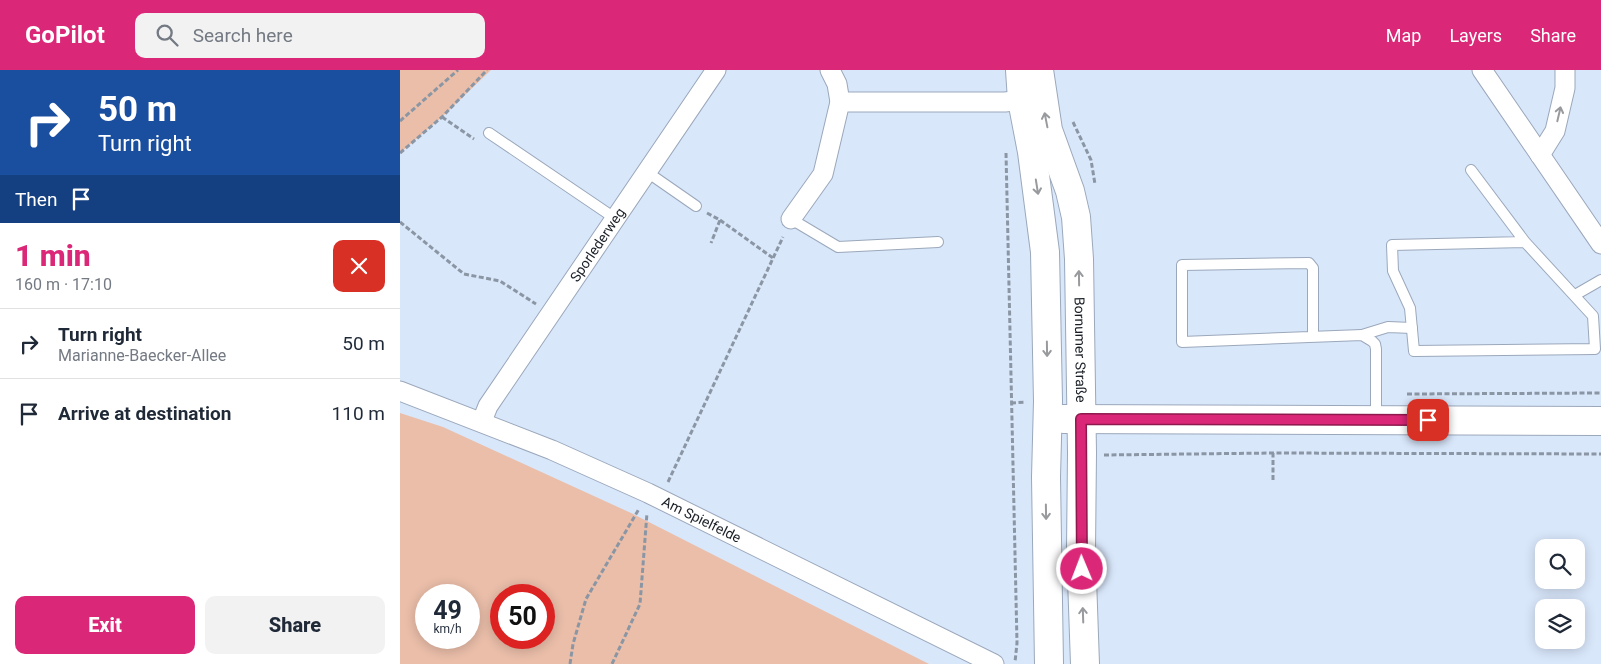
<!DOCTYPE html>
<meta charset="utf-8">
<style>
:root{--surface:#fff;--page:#f2f2f3;--text:#1f2937;--muted:#747a83;--line:#e0e1e3;--accent:#db2777}
body{margin:0;font-family:Roboto,sans-serif;background:var(--page);color:var(--text);height:100vh;display:flex;flex-direction:column;font-size:19px;white-space:nowrap}
*{box-sizing:border-box;margin:0}
p{font-size:16px;color:var(--muted)}
.icon{flex:none;width:28px;height:28px;fill:none;stroke:currentColor;stroke-width:2;stroke-linecap:round;stroke-linejoin:round}
.map{position:relative;flex:1;overflow:hidden}
.details{display:flex;flex-direction:column;background:var(--surface);width:400px}
.details>*{flex:none}
.hud{background:#1a4fa0;color:#fff;overflow:hidden}
.tools{position:absolute;left:1135px;top:469px;display:grid;gap:10px}
.tools a{display:grid;place-items:center;width:50px;height:50px;border-radius:10px;background:var(--surface);box-shadow:0 2px 12px #0003;font-size:25px}
.speed{position:absolute;left:15px;top:514px;display:flex;gap:10px;font-size:25px;font-weight:700;text-align:center}
.speed>*{display:grid;place-content:center;width:65px;height:65px;border-radius:50%;background:var(--surface);box-shadow:0 2px 12px #0003;line-height:1}
.speed small{font-size:12px;font-weight:400}
.speed .limit{border:8px solid #d22;background:#fff;color:#111}
.pin{position:absolute;display:grid;place-items:center;width:42px;height:42px;color:#fff;margin:-21px;border-radius:10px;box-shadow:0 2px 8px #0006}
.me{position:absolute;width:55px;margin:-28px;rotate:359deg;stroke-linejoin:round;filter:drop-shadow(0 0 4px #0008)}
.turn{display:flex;align-items:center;gap:18px;height:105px;padding:0 15px;font-size:22px}
.turn .icon{width:65px;height:65px;stroke-width:2.5}
.turn b{display:block;font-size:35px;line-height:42px}
.then{display:flex;align-items:center;height:48px;padding:0 15px;background:#0003;gap:10px;font-size:19px}
.round{display:grid;place-items:center;flex:none;width:52px;height:52px;border-radius:10px;background:var(--page)}
.headline{display:flex;align-items:center;justify-content:space-between;height:85px;padding:0 15px}
h1{font-size:30px;font-weight:800;line-height:38px;color:var(--accent)}
.cta{display:flex;gap:10px;margin-top:auto;padding:10px 15px}
.cta a{flex:1;height:58px;border-radius:10px;background:var(--accent);color:#fff;font-size:20px;font-weight:800;line-height:58px;text-align:center}
.cta a+a{background:var(--page);color:var(--text)}
ul{padding:0;list-style:none}
li{display:flex;align-items:center;gap:15px;height:70px;padding:0 15px;border-top:1px solid var(--line)}
li div{flex:1}
li b{display:block;font-size:19px}
li em{font-style:normal}
header{display:flex;align-items:center;gap:30px;box-sizing:border-box;height:70px;padding:0 25px;background:var(--accent);color:#fff}
header strong{font-size:24px}
nav{display:flex;gap:28px;margin-inline-start:auto;font-size:18px}
.search{width:350px;height:45px;background:var(--page);display:flex;align-items:center;gap:12px;box-sizing:border-box;padding:0 18px;border-radius:10px;color:var(--muted);font-size:19px}
main{display:flex;flex:1;min-height:0}
.map>svg:first-child{display:block}
.green{fill:#eabea9;fill-rule:evenodd}
.lines{fill:none;stroke-linecap:round;stroke-linejoin:round}
.lane-casing{stroke:#9ba8bb;stroke-width:12}
.street-casing{stroke:#9ba8bb;stroke-width:21}
.secondary-casing{stroke:#9ba8bb;stroke-width:30}
.path{stroke:#8b96a4;stroke-width:3;stroke-dasharray:5 2.5;stroke-linecap:butt}
.lane{stroke:#fff;stroke-width:10}
.street{stroke:#fff;stroke-width:19}
.secondary{stroke:#fff;stroke-width:28}
.oneway{stroke:#989a9d}
.route-casing{stroke:#8e194d;stroke-width:12}
.route{stroke:#db2777;stroke-width:9}
.labels{text-anchor:middle;stroke-width:4;stroke-linejoin:round;paint-order:stroke}
.street-label{font-size:14px;fill:#1a1f26;stroke:#d9e7fb}
</style>
<header>
<strong>GoPilot</strong>
<div class="search"><svg class="icon" aria-label="search" viewBox="0 0 24 24"><circle cx="10" cy="10" r="6"/><path d="M15 15l6 6"/></svg>Search here</div>
<nav><a>Map</a><a>Layers</a><a>Share</a></nav>
</header>
<main>
<section class="details">
<div class="hud">
<div class="turn"><svg class="icon" aria-label="right" viewBox="0 0 24 24"><path d="M7 20v-9h11M14 6l5 5-5 5"/></svg><div><b>50 m</b>Turn right</div></div>
<div class="then">Then<svg class="icon" aria-label="arrive" viewBox="0 0 24 24"><path d="M6 21V4h12l-3 4 3 4H6"/></svg></div>
</div>
<div class="headline"><div><h1>1 min</h1><p>160 m · 17:10</p></div><a class="round" style="background:#d93025;color:#fff"><svg class="icon" aria-label="close" viewBox="0 0 24 24"><path d="M6 6l12 12M18 6L6 18"/></svg></a></div>
<ul>
<li><svg class="icon" aria-label="right" viewBox="0 0 24 24"><path d="M7 20v-9h11M14 6l5 5-5 5"/></svg><div><b>Turn right</b><p>Marianne-Baecker-Allee</p></div><em>50 m</em></li>
<li><svg class="icon" aria-label="arrive" viewBox="0 0 24 24"><path d="M6 21V4h12l-3 4 3 4H6"/></svg><div><b>Arrive at destination</b></div><em>110 m</em></li>
</ul>
<div class="cta"><a>Exit</a><a>Share</a></div>
</section>
<div class="map">
<svg width="1201" height="594" viewBox="0 0 1201 594">
<rect width="100%" height="100%" fill="#d9e7fb"/>
<!-- green -->
<g class="green">
<path d="M0,0H91L42,47L0,83Z"/>
<path d="M0,343L43,357L231,443L529,594H0ZM26,525H69V568H26ZM101,525H144V568H101Z"/>
</g>
<g class="lines">
<!-- lane casing -->
<g class="lane-casing">
<g id="lane">
<path d="M89,63L216,149"/>
<path d="M1071,100L1125,172L1193,246L1195,279L1014,281L1010,238L993,201L992,175L1125,172"/>
<path d="M247,102L296,136"/>
<path d="M391,149L438,177L538,172"/>
<path d="M1175,225L1201,210"/>
<path d="M962,265L988,257L1012,258"/>
<path d="M913,267V198L909,193L782,195V272L962,265L972,271L975,274L976,279V349"/>
</g>
</g>
<!-- street casing -->
<g class="street-casing">
<g id="street">
<path d="M430,0L437,14L440,32H605L622,30"/>
<path d="M1082,0L1201,174"/>
<path d="M1140,85L1155,61L1165,18V0"/>
<path d="M391,149L423,104L440,32"/>
<path id="s1" d="M0,321L152,380L248,423L594,594"/>
<path id="s2" d="M82,351L88,336L316,0"/>
</g>
</g>
<!-- secondary casing -->
<g class="secondary-casing">
<g id="secondary">
<path d="M620,0L622,30L632,82L645,182L648,331L646,407L649,594"/>
<path id="s3" d="M639,0L648,60L670,121L676,147L679,189L682,383L681,480L685,594"/>
<path d="M663,349L1201,351"/>
</g>
</g>
<!-- path -->
<g class="path">
<path d="M42,47L74,69"/>
<path d="M0,51L58,0"/>
<path d="M673,52L691,90L695,114"/>
<path d="M0,83L42,47L87,0"/>
<path d="M606,83L617,573L615,592"/>
<path d="M307,143L320,150L311,173"/>
<path d="M320,150L373,188"/>
<path d="M0,152L64,204L100,211L136,234"/>
<path d="M1007,324L1201,323"/>
<path d="M611,333L626,332"/>
<path d="M704,385L873,383L1201,384"/>
<path d="M873,410V383"/>
<path d="M268,412L383,167"/>
<path d="M170,594L173,574L186,529L239,439"/>
<path d="M212,594L240,534L247,443"/>
</g>
<!-- lane -->
<use href="#lane" class="lane"/>
<!-- street -->
<use href="#street" class="street"/>
<!-- secondary -->
<use href="#secondary" class="secondary"/>
</g>
<!-- one-way arrows -->
<defs><path id="oneway-shaft" d="M-6 0H5M1.5-3L5.5 0L1.5 3" fill="none" stroke-width="1.6" stroke-linecap="round" stroke-linejoin="round" transform="scale(1.25)"/></defs>
<g class="oneway">
<use href="#oneway-shaft" transform="translate(1159 44) rotate(-77)"/>
<use href="#oneway-shaft" transform="translate(646 50) rotate(-101)"/>
<use href="#oneway-shaft" transform="translate(637 117) rotate(81)"/>
<use href="#oneway-shaft" transform="translate(679 208) rotate(-91)"/>
<use href="#oneway-shaft" transform="translate(647 279) rotate(89)"/>
<use href="#oneway-shaft" transform="translate(646 442) rotate(89)"/>
<use href="#oneway-shaft" transform="translate(683 545) rotate(-92)"/>
</g>
<g class="lines">
<!-- route casing -->
<g class="route-casing">
<path id="route" d="M682,499L681,349L1028,350"/>
</g>
<!-- route -->
<use href="#route" class="route"/>
</g>
<g class="labels">
<!-- street labels -->
<g class="street-label">
<text dy="5" stroke="none"><textPath href="#s2" startOffset="211">Sporlederweg</textPath></text>
<text dy="5" stroke="none"><textPath href="#s3" startOffset="285">Bornumer Straße</textPath></text>
<text dy="5" stroke="none"><textPath href="#s1" startOffset="328">Am Spielfelde</textPath></text>
</g>
</g>
</svg>
<div class="tools">
<a><svg class="icon" aria-label="search" viewBox="0 0 24 24"><circle cx="10" cy="10" r="6"/><path d="M15 15l6 6"/></svg></a>
<a><svg class="icon" aria-label="layers" viewBox="0 0 24 24"><path d="M12 4l9 5-9 5-9-5zM3 14l9 5 9-5"/></svg></a>
</div>
<div class="speed"><div>49<small>km/h</small></div><div class="limit">50</div></div>
<div class="pin" style="left:1028px;top:350px;background:#d93025"><svg class="icon" aria-label="arrive" viewBox="0 0 24 24"><path d="M6 21V4h12l-3 4 3 4H6"/></svg></div>
<svg class="me" style="left:682px;top:499px" viewBox="-20 -20 40 40"><circle r="17" fill="#db2777" stroke="#fff" stroke-width="3"/><path d="M0-11L8 9 0 5-8 9z" fill="#fff"/></svg>
</div>
</main>
